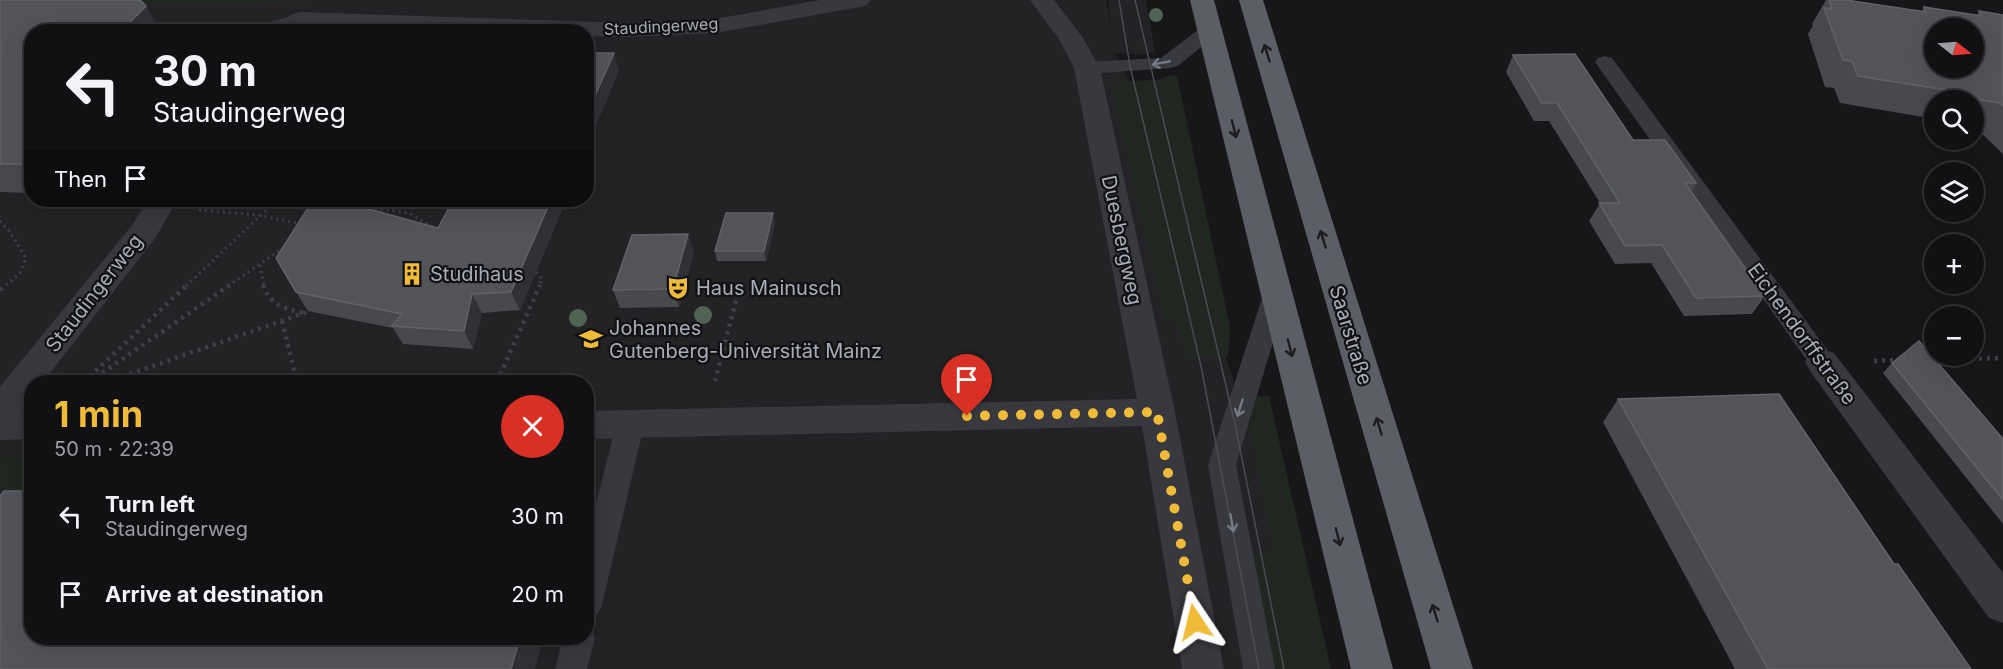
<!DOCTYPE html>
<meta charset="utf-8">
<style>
:root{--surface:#111113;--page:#1a1a1c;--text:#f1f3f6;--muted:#9c9da0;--line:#303133;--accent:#f0bb38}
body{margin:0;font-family:Inter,sans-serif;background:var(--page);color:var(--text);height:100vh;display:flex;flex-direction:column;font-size:22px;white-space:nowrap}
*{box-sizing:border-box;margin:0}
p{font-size:20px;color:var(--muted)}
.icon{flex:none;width:33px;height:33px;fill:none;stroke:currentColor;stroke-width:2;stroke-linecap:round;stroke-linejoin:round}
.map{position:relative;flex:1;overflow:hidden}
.sheet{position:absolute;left:24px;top:375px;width:570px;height:270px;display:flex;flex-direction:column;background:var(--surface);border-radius:24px;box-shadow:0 6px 24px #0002,0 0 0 2px var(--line)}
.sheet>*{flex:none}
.banner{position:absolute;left:24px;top:24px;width:570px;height:183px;border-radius:24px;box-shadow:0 6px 24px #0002,0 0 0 2px var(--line);background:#111113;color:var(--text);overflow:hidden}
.needle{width:39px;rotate:107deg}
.fabs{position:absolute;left:1924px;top:18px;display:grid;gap:12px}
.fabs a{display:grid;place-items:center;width:60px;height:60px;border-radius:50%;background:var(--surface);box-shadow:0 6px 24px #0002,0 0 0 2px var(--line);font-size:30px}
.pin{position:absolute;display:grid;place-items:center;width:51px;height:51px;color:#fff;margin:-62px -26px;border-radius:50% 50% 50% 0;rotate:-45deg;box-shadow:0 0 6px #0007}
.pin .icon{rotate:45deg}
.me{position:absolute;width:66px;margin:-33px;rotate:350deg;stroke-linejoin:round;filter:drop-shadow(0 0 4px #0008)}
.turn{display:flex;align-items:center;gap:21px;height:126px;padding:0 30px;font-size:27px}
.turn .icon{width:78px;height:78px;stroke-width:2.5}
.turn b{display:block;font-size:42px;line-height:51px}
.then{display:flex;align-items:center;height:57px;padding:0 30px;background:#0003;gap:12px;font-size:22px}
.round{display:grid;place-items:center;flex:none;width:63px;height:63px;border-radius:32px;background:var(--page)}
.summary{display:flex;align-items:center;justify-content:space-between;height:102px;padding:0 30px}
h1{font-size:36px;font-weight:700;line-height:45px;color:var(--accent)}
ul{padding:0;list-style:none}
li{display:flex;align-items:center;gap:18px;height:78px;padding:0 30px}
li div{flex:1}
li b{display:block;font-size:22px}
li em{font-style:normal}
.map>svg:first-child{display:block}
.built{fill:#232326;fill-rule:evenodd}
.green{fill:#1f2720}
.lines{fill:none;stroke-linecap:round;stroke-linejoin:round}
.path-far1{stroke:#3e4045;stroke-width:3;stroke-dasharray:2 4;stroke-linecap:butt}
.path{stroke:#3e4045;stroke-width:4.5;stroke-dasharray:3 5;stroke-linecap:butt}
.service{fill:#38393e;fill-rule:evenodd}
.minor{fill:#38393e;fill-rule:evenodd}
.trunk{fill:#5c5e66;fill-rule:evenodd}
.tram{stroke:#4b4c53;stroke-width:1.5}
.tree{fill:#516454}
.wall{fill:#48494e}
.shaded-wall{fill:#303134}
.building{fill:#53545a;stroke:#606268;stroke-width:1.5;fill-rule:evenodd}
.oneway{stroke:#1d1d20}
.oneway2{stroke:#767982}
.route{stroke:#f0bb38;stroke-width:10;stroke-dasharray:0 18}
.labels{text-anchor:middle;stroke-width:4.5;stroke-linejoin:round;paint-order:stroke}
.far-street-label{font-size:16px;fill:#a9adb9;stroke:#121214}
.street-label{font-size:20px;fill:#a9adb9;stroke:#121214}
.poi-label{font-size:20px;fill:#a9adb9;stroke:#121214;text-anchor:start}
</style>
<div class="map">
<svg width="2003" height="669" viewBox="0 0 2003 669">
<rect width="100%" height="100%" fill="#171719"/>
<!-- built -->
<path class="built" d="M0,0H1106L1111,28L1108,0H1146L1155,52L1144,55L1115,53L1129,81L1158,80L1225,356L1249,426L1300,669H0ZM32,32H586V200H32ZM32,382H586V638H32Z"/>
<!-- green -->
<g class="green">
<path d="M140,0H311L309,2L145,4Z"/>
<path d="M1171,75L1177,76L1230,327L1228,357H1187L1177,321L1165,320L1113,91L1114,87L1123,82L1158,80Z"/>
<path d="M1269,396L1331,669H1270L1248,554H1275L1249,426L1254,397Z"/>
<path d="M590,450L599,468L587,506V461Z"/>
<path d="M31,457V522L0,567V458Z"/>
</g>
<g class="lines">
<!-- path-far1 -->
<g class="path-far1">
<path d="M343,205L351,200"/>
<path d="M357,206L409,213L436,229"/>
<path d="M199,210L258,215L301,224"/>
<path d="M0,221L10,232L26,258L20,273L5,286"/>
<path d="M260,265L264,286"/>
<path d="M536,272L542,279L539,286"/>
<path d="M186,286L277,200"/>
<path d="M228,286L286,246"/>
<path d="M740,286L741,281"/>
</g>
<!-- path -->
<g class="path">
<path d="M263,285C270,304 284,309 303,313"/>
<path d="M0,290L6,285"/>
<path d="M282,321L297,382"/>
<path d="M1931,360L2003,358"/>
<path d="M1874,361L1899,360"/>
<path d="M715,381L740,285"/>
<path d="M84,382L187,285"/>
<path d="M89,382L230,285"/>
<path d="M107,382L310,311"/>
<path d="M497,382L540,285"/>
</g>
<!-- service -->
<g class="service">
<path d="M301,13L308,15L310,19L308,23L279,32H248L250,28Z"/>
<path d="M1209,25L1216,27L1218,31L1216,35L1179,65L1171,68L1087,74L1080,72L1077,68L1080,64L1087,62L1161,58L1202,27Z"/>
<path d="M1605,56L1612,58L1831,355L1835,362L1831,369L1822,372L1813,369L1595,62L1598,58Z"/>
<path d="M1276,283L1285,286L1288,292L1236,465L1275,669H1243L1208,465L1264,292L1267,286Z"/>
<path d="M630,414L640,417L644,425L602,605L597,615L586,619V542L616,425L620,417Z"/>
<path d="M586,626L590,628L595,638L587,669H555L563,638H586Z"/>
</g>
<!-- minor -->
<g class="minor">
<path d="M820,0H871L867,5L859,7L715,33L626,37L586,36V32H456L307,26L301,32H274L292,14L301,12L626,23L715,19Z"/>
<path d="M1030,0H1054L1083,38L1100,68L1175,412L1224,669H1182L1142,426L586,439V411L1137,399L1074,68L1059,39Z"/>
<path d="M148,200H177L156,237L43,382H32V397L20,411H32V439L0,440V387L133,224Z"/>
<path d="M1822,349L1834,353L2003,573V623L1989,618L1810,371L1805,362L1810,353Z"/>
</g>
<!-- trunk -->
<g class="trunk">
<path d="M1190,0H1214L1393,669H1351Z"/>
<path d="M1239,0H1263L1473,669H1431Z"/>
</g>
<!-- tram -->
<g class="tram">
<path d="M1119,0L1130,66L1201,366L1259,669"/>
<path d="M1135,0L1235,424L1284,669"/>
</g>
</g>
<!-- trees -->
<g class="tree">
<circle cx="1156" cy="15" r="7"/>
<circle cx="703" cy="315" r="9"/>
<circle cx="578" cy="318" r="9"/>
</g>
<!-- wall -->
<g class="wall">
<path d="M0,0L32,32V193L0,192Z"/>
<path d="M1826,0H1846L1922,11L1924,7L1977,15L1979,11L2003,15V154L1978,130H1974V100H1935V119L1840,103L1834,88L1825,87L1808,34L1813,26L1812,24Z"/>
<path d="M1513,55L1696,183L1691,191L1765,296L1752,314L1684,316L1651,263L1615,264L1589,221L1600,203L1549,121H1534L1506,72Z"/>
<path d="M275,200H336L438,228L453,200H566L520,310L482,313L473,349L403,344L393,328L308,311L296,292L308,207Z"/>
<path d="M775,223L766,261H717L715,251Z"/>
<path d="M694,252L679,307L620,308L613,290Z"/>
<path d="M1892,363L2003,439V524L1883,373Z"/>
<path d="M1618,399L1894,564L1971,669H1735L1603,422Z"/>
</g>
<!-- shaded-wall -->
<g class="shaded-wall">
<path d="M146,6L162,32H120Z"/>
<path d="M614,53L619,71L586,149V116Z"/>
<path d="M32,156V175L23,164Z"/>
<path d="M551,200H566L520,310L511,292Z"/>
<path d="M773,213L775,223L766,261L764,251Z"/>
<path d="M688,234L694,252L679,307L673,289Z"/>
<path d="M472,294L482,313L473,349L464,331Z"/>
<path d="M520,638H543L535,669H511Z"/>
</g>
<!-- building -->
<g class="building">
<path d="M0,0H140L146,6L120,32H32V156L23,164H0Z"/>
<path d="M1829,0H1846L1926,12L1924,7L1982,16L1979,11L2003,15V106L2000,103L1967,98L1965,93L1858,76L1852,61L1843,60L1824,8L1832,9ZM1935,28H1974V68H1935Z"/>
<path d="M378,27L408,28L418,32H376Z"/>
<path d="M586,53H614L586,116Z"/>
<path d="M1575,54L1633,140H1665L1696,183H1685L1765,296L1696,298L1662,245L1625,246L1599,203H1620L1557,103H1542L1513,55Z"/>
<path d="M313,200H336L438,228L453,200H551L511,292L472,294L464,331L392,326L402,314L296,292L276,258Z"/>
<path d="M726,213H773L764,251H715Z"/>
<path d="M688,234L673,289L613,290L632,235Z"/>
<path d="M1919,341L2003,439V500L1892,363Z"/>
<path d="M1779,394L1894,564H1898L1971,669H1768L1618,399Z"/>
<path d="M4,491H32V638H520L511,669H0V496Z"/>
</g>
<!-- one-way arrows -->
<defs><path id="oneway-shaft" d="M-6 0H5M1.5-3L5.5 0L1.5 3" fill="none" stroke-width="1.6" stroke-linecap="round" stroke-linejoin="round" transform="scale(1.5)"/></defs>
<g class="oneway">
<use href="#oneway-shaft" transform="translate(1267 53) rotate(-107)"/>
<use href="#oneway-shaft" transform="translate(1234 129) rotate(76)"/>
<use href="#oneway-shaft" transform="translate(1323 239) rotate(-107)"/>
<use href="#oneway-shaft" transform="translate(1290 348) rotate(76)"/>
<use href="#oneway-shaft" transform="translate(1379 426) rotate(-107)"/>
<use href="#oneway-shaft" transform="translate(1338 537) rotate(76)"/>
<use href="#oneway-shaft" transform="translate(1435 613) rotate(-107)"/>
</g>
<g class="oneway2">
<use href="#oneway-shaft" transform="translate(1161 63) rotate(169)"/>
<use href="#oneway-shaft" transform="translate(1240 408) rotate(107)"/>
<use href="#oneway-shaft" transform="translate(1232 523) rotate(80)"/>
</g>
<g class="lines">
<!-- route -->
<path class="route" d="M967,416L1157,412L1195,622"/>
</g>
<!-- icons -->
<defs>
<g id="building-bare" transform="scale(1.8)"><path d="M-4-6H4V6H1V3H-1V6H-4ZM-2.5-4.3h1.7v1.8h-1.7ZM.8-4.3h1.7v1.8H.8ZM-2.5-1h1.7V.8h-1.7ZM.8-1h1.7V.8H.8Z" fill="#f0bb38" stroke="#121214" stroke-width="2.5" paint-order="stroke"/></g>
<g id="theatre-bare" transform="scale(1.8)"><path d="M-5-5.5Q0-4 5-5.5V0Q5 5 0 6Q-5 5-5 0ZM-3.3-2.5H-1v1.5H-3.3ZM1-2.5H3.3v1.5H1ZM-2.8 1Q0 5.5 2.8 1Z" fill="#f0bb38" stroke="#121214" stroke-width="2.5" paint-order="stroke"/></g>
<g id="university-bare" transform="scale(1.8)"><path d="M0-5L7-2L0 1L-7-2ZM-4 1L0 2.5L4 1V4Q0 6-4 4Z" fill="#f0bb38" stroke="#121214" stroke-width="2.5" paint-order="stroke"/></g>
</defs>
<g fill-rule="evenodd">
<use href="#building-bare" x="412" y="274"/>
<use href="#theatre-bare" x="678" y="288"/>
<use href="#university-bare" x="591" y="339"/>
</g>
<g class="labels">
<!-- far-street labels -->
<g class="far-street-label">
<text transform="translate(661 26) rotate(-3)" y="6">Staudingerweg</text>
</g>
<!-- street labels -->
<g class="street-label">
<text transform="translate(1122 240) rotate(78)" y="7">Duesbergweg</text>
<text transform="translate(94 293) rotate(-52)" y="7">Staudingerweg</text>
<text transform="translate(1802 334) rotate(54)" y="7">Eichendorffstraße</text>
<text transform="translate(1351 335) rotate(73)" y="7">Saarstraße</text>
</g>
<!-- poi labels -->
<g class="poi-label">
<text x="430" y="281">Studihaus</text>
<text x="696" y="295">Haus Mainusch</text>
<text x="609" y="335">Johannes<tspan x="609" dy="23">Gutenberg-Universität Mainz</tspan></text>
</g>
</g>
</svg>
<div class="fabs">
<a><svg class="needle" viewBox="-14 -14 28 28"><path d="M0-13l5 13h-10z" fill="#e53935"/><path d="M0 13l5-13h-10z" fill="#9c9da0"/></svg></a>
<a><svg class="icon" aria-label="search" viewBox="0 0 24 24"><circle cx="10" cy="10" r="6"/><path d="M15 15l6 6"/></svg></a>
<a><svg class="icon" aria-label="layers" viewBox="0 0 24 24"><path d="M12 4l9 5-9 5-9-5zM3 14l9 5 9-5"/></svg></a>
<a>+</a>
<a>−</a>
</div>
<div class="pin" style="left:967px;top:416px;background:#d93025"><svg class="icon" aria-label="arrive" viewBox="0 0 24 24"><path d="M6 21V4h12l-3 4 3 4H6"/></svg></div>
<svg class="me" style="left:1195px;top:622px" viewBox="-20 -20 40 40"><path d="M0-17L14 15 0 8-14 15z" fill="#f0bb38" stroke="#fff" stroke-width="4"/></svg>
<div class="banner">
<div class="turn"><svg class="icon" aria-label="left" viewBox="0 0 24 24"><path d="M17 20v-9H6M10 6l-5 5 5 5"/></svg><div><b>30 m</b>Staudingerweg</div></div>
<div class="then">Then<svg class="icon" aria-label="arrive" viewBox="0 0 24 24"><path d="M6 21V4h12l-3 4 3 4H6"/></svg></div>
</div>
<section class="sheet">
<div class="summary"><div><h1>1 min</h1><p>50 m · 22:39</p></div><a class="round" style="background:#d93025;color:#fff"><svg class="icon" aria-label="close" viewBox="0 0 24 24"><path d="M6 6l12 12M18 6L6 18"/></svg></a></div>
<ul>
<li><svg class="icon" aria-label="left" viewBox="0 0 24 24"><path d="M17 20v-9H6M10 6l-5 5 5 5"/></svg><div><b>Turn left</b><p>Staudingerweg</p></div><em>30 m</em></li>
<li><svg class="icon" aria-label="arrive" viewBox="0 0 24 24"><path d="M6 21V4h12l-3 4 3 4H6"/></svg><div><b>Arrive at destination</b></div><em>20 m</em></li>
</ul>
</section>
</div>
